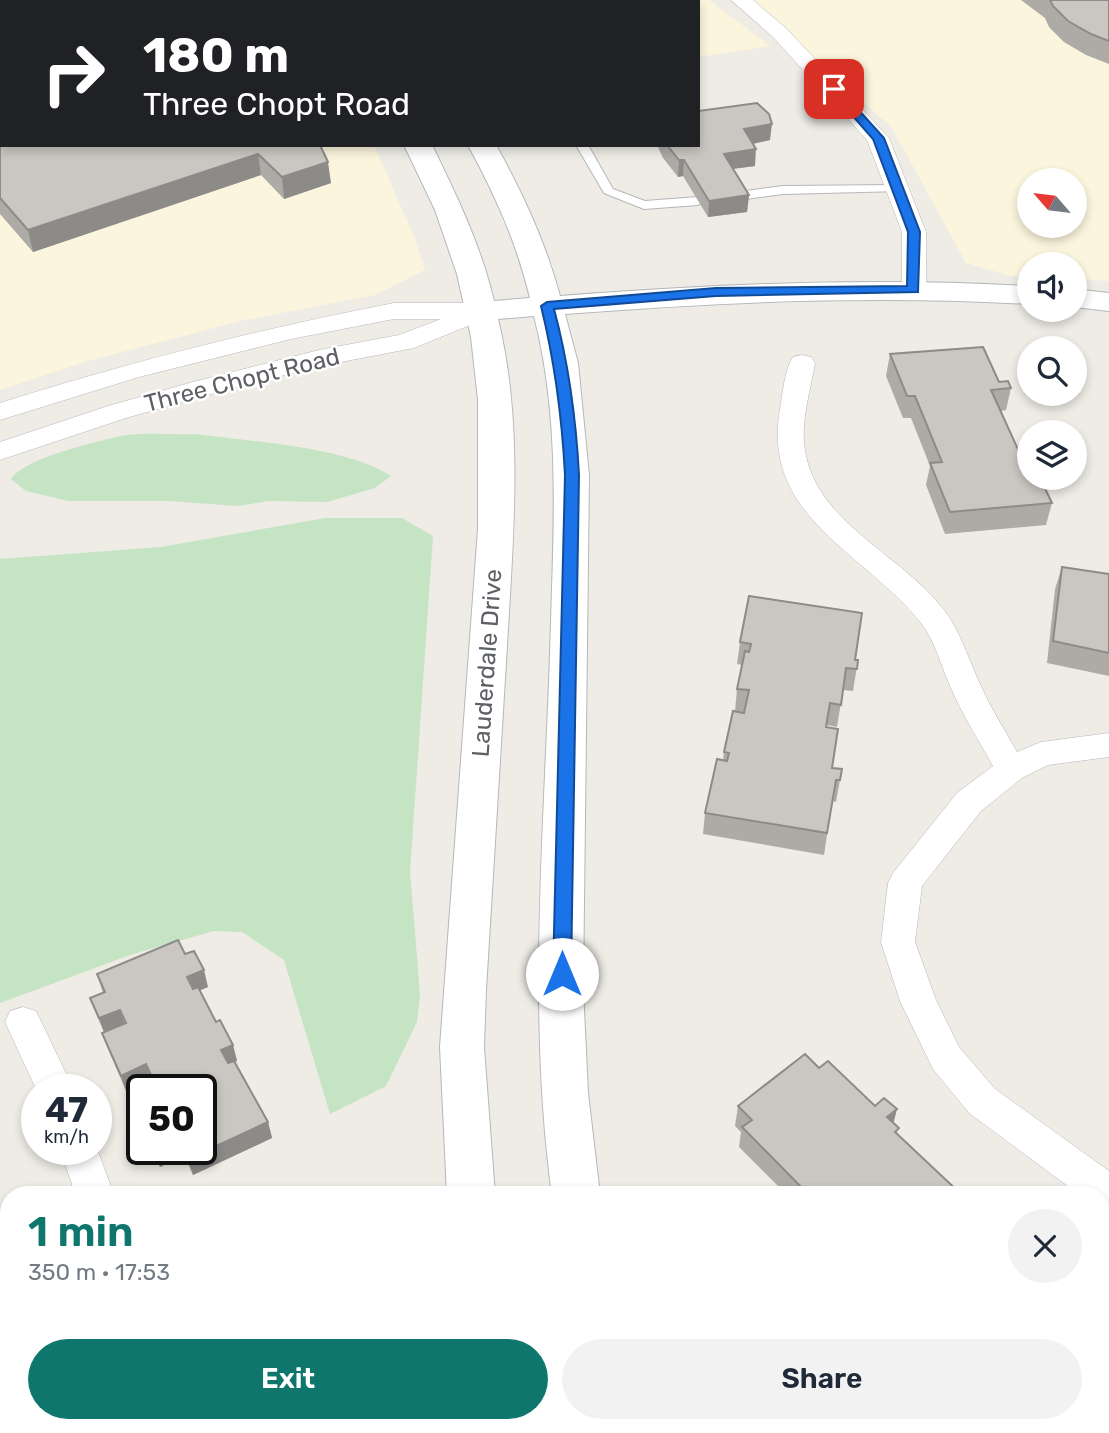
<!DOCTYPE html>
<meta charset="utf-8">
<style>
:root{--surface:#fff;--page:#f2f2f3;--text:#1f2937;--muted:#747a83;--accent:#0f766e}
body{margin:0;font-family:Rubik,sans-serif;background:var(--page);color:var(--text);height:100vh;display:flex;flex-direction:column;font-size:26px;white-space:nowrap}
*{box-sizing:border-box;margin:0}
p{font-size:23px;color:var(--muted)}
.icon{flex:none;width:38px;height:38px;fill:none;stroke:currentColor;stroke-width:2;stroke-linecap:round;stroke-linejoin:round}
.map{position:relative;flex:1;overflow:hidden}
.sheet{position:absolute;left:0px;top:1186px;width:1110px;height:247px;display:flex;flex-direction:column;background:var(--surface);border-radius:28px 28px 0 0;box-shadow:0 4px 10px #0003}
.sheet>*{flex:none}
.hud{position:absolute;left:0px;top:0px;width:700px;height:147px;box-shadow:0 4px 10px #0003;background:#202124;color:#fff;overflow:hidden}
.needle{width:46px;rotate:298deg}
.tools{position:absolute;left:1017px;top:168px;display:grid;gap:14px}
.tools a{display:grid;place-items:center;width:70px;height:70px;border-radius:50%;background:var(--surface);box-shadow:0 4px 10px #0003;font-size:35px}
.speed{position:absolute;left:21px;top:1074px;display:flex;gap:14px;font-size:35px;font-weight:700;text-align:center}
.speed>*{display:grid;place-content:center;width:91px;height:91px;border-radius:50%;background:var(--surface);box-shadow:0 4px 10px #0003;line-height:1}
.speed small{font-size:18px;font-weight:400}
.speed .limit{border:4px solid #111;border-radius:10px;background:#fff;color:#111}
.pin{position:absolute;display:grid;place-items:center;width:60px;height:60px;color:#fff;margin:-30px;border-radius:14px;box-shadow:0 4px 10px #0006}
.me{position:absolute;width:77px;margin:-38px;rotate:0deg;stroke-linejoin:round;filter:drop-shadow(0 0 5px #0008)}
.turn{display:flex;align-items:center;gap:24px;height:147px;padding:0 28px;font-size:32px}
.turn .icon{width:91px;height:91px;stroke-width:2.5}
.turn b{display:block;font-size:49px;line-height:60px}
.round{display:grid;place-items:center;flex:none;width:74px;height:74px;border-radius:37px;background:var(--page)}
.head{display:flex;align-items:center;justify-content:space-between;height:119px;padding:0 28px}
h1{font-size:42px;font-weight:600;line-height:52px;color:var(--accent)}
.primary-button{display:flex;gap:14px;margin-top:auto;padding:14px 28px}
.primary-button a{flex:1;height:80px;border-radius:42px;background:var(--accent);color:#fff;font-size:28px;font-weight:600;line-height:80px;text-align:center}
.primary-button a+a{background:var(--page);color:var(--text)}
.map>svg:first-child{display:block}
.commercial{fill:#fcf5dd;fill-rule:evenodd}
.green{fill:#c4e4c4}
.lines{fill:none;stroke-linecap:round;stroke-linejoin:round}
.lane-casing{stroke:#b6b7bb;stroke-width:2}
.street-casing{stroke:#b6b7bb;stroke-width:1}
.secondary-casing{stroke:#b4b7bc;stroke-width:2}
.lane{fill:#fff;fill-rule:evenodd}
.street{fill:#fff;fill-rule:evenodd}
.secondary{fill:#fff;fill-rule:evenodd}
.wall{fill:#aeaba7}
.shaded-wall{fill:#8d8b88}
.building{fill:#cac7c2;stroke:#8d8b88;stroke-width:2}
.route{fill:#1a73e8;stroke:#114b97;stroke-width:2}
.labels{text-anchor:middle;stroke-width:5;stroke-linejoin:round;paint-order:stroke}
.street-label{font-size:24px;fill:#5d6065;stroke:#fff}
</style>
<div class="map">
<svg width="1109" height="1433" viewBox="0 0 1109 1433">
<rect width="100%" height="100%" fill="#eeece5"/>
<!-- commercial -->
<g class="commercial">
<path d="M0,0H257L260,2H2V145H374L415,239L425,270L375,295L240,321L88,361L0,390Z"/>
<path d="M401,0H709L770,46L698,57V2Z"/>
<path d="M741,0H1109V281L1075,279L1074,264H1029V277L1011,276L966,263L891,126ZM1029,180H1074V226H1029Z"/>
</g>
<!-- green -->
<g class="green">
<path d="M196,434C252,442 345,446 391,476L375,488L327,502L268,501L239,506L168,501H68L26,491L11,479C25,458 95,442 121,436C144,432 172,435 196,434Z"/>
<path d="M325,518H402L433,536L410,872L420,994L417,1022L386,1086L330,1114L284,960L242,932L214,931L133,954L0,1003V559L161,547Z"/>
</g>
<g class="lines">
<!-- lane casing -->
<g class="lane-casing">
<g id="lane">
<path d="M576,145H588L613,189L645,201L698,197L704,201L698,205L644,209L604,193Z"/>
<path d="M898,185L902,187V191L783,194L738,200L732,196L738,192L783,186Z"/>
</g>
</g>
<!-- street casing -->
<g class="street-casing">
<g id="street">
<path d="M731,0H753L787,29L889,138L926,232V289L923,294L914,296L905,294L902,289V232L867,140L773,37Z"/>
<path d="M394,303H483L492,306L496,311L492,316L414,348L320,366L211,394L126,418L0,460V442L108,406L193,382L319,350L399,335L441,319H394L291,339L139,377L0,420V403C130,362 260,329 394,303Z"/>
<path d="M802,355L811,357L815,363C811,388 802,416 804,442C810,521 901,553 944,610C961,632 969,661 981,686C991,709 1005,730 1017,752L1041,742L1109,733V757L1048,765L1022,778L981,811L922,886L915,942L936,1000L959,1047L995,1089L1109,1171V1212L1101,1209V1195H1080L969,1113L933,1069L900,1001L881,942L888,883L893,873L957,793L993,766C978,739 962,714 950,686C941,665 935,641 921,623C865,552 761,518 780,409C783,393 784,371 793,357Z"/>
<path d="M23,1007L36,1011L74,1090L37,1091L5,1022L10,1011Z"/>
<path d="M96,1146L110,1184L107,1195H69L72,1184L60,1150H96Z"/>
<path d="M0,1275L9,1277V1315L0,1313Z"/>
<rect x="36" y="1424" width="42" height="9"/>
</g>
</g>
<!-- secondary casing -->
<g class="secondary-casing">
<g id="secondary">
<path d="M226,0H250L225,2Z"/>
<path d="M286,0H311L312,2H287Z"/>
<path d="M351,0H376L377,2H352Z"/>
<path d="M404,145H432C457,196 481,246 494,301L530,298C516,241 496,197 468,145H496C523,194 545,241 560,296C717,284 872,277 1029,286V304C874,295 720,302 565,314L578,363L589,475L583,989L588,1093L600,1195H552C526,1005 546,813 551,622C554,519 560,417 534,316L498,319C524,425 513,538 507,646C500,761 493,875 486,990L484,1047L495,1195H447L440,1047L478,529V400L471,337L457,274L435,210Z"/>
<path d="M1074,289L1109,293V311L1074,307Z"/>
<path d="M479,1424H531L532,1433H480Z"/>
<path d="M595,1424H647L649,1433H597Z"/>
</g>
</g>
<!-- lane -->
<use href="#lane" class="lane"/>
<!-- street -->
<use href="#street" class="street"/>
<!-- secondary -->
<use href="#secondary" class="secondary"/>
</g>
<!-- wall -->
<g class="wall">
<path d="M66,0H179V2H68Z"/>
<path d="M598,0H700L699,12L698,2H600Z"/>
<path d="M1021,0H1109V64L1086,55L1064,42L1049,27L1045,18Z"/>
<path d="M0,70L320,145L331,183L284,199L261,175L33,252L0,214Z"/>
<path d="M770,140L753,144L755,166L733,169L749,195L747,212L708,217L683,176L678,177L663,158L657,145H698Z"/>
<path d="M890,354L999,382L1011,388L1006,410L1001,411L1029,478H1041L1052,503L1046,525L945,534L926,485L930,466L911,418H903L886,376Z"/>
<path d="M1062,567L1109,574V676L1047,663L1055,589Z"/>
<path d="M740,642L858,660L853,691L843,690L837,727L827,725L832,768L842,769L836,802L832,801L824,855L703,834L705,813L723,760L724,752L745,712L735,711L737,689L742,665L737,664Z"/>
<path d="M185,954L208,987L200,990L216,1022L233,1045L237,1061L235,1062L268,1122L272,1138L193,1175L184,1155L160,1167L152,1150H201V1090H156L151,1080L126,1091L108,1049L102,1033L104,1032L96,1014L90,998L103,993L97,974Z"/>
<path d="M819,1068L893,1123L898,1134L962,1195H787L739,1147L741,1132L735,1126L738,1106Z"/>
</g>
<!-- shaded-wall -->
<g class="shaded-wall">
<path d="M161,0H179V2H155Z"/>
<path d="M686,0H700L699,12L698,13V2H679Z"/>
<path d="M772,124L770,140L742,146L744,129Z"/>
<path d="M756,149L755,166L723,170L724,154Z"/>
<path d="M258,154L261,175L33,252L28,230Z"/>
<path d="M679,160H684L683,176L678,177Z"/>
<path d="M328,162L331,183L284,199L282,177Z"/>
<path d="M749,195L747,212L708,217L709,201Z"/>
<path d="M204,970L208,987L192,994L187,977Z"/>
<path d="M120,1010L125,1026L105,1035L99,1018Z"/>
<path d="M233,1045L237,1061L225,1066L221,1050Z"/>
<path d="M146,1064L151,1080L126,1091L121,1076Z"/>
<path d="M897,1109L892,1129L887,1117Z"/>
<path d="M268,1122L272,1138L193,1175L188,1159Z"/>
<path d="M158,1150H183L184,1155L160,1167L155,1151Z"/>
<rect x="279" y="1424" width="3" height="9"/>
</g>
<!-- building -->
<g class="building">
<path d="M76,0H161L155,2H78Z"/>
<path d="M619,0H686L679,2H620Z"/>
<path d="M1050,0H1109V41L1091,34L1068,21L1053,6Z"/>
<path d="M2,69V145H320L328,162L282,177L258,154L28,230L0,198V70Z"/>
<path d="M757,103L769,114L772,124L744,129L756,149L724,154L749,195L709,201L684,160H679L667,145H698V111Z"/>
<path d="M983,347L999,382L1008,381L1011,388L991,390L1021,456L1029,455V478H1040L1052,503L950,512L930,463L942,462L915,396H907L890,354Z"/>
<path d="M1062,567L1109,574V653L1053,641Z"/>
<path d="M749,596L862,613L855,660H858L857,669L846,668L841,705L830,703L826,727L838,729L832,768L842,769L840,780H836L827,833L705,813L717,759L727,761L729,753L724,752L733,711L744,713L749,690L737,689L745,651L749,652L751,644L740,642Z"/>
<path d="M178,940L185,954L194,951L204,970L187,977L193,989L198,987L216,1022L220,1020L233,1045L221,1050L228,1063L234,1061L268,1122L188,1159L184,1150H201V1090H158L146,1064L121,1076L102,1033L126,1023L120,1010L99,1018L90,998L105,992L97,974Z"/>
<path d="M805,1054L819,1068L828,1061L875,1106L884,1098L897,1109L887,1117L899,1128L895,1132L962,1195H809L742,1127L752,1120L738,1106Z"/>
<path d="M142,1107V1122L136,1110Z"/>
<rect x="150" y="1424" width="129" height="9"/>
</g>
<!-- route -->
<path class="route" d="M831,87H838L884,138L920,232L918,292L716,296L554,309C569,365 576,418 579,475L571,974L568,980L562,982L556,980L553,974L565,475C562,417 555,363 541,306L547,302L716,288L907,286L908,232L873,139L831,91Z"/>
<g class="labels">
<!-- street labels -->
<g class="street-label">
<text transform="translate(242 380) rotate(-14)" y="8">Three Chopt Road</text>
<text transform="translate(487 663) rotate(-86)" y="8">Lauderdale Drive</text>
</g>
</g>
</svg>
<div class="tools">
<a><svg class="needle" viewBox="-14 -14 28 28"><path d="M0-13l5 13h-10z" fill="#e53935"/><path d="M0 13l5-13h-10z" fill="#747a83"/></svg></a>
<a><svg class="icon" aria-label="sound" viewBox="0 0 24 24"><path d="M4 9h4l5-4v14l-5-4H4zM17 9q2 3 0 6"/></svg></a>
<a><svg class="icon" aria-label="search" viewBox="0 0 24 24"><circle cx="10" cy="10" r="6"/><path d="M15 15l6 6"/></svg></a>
<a><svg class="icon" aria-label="layers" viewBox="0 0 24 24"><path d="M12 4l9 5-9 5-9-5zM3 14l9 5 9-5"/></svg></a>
</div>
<div class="speed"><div>47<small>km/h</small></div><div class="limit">50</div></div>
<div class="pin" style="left:834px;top:89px;background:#d93025"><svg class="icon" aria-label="arrive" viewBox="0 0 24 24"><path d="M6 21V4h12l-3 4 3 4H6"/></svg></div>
<svg class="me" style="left:562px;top:974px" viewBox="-20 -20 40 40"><circle r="19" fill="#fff"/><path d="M0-13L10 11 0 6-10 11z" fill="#1a73e8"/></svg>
<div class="hud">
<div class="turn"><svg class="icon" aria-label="right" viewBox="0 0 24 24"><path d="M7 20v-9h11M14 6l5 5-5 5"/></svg><div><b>180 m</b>Three Chopt Road</div></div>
</div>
<section class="sheet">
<div class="head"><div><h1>1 min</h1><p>350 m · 17:53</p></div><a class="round"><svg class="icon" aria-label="close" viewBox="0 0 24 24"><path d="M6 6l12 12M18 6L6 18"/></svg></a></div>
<div class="primary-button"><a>Exit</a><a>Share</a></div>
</section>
</div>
